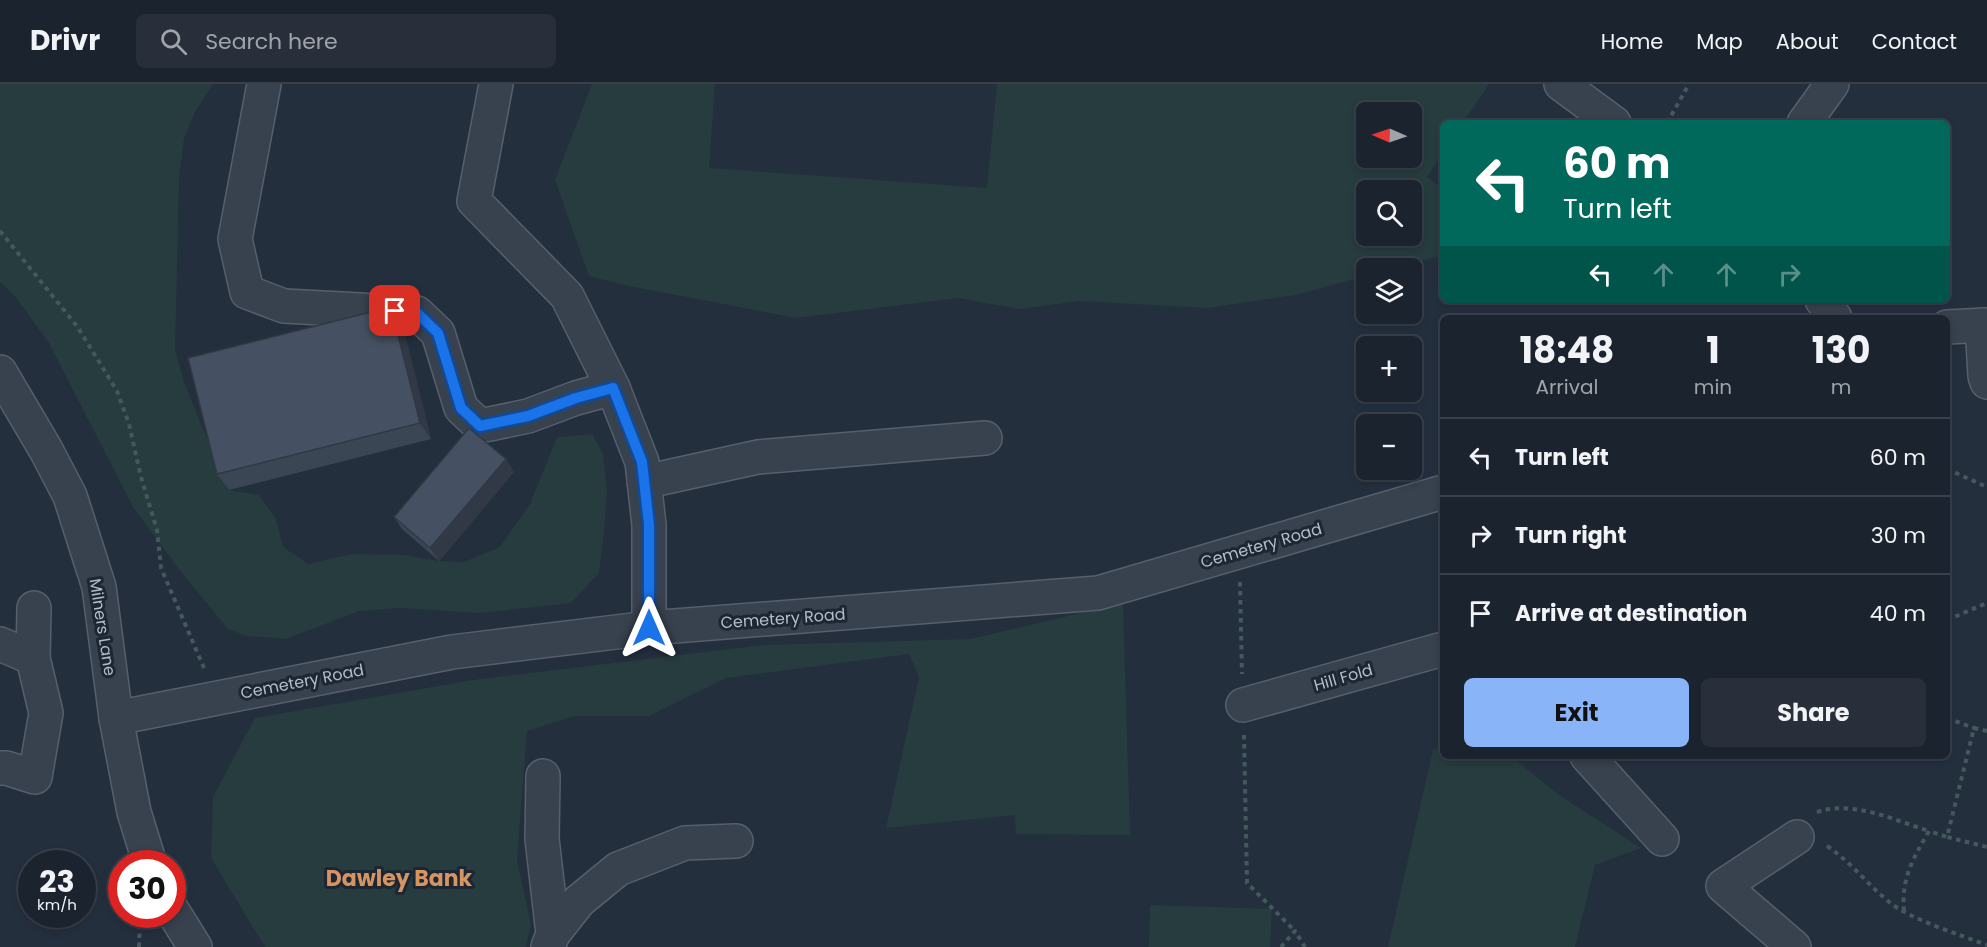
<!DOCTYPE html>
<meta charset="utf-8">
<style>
:root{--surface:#1b232e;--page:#282f3a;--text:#f1f3f6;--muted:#a0a4aa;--line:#39404a;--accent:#8ab4f8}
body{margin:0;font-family:Poppins,sans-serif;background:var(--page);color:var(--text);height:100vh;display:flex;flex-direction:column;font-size:22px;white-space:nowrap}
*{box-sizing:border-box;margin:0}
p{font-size:20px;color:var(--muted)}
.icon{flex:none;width:33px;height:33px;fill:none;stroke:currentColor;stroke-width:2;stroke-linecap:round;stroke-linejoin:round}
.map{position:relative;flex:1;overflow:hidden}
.details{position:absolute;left:1440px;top:231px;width:510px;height:444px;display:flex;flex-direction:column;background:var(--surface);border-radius:9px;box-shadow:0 3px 9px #0003,0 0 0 2px var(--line)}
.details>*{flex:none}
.hud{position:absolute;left:1440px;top:36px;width:510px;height:183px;border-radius:9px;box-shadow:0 3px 9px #0003,0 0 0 2px var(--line);background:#00695c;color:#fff;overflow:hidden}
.needle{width:39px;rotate:272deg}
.buttons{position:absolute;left:1356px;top:18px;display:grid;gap:12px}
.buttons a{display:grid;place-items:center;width:66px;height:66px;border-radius:9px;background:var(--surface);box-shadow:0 3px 9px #0003,0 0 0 2px var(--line);font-size:30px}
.speed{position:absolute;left:18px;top:766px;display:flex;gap:12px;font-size:30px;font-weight:700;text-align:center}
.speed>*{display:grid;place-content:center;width:78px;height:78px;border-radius:50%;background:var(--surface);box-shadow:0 3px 9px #0003,0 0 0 2px var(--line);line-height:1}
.speed small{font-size:15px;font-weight:400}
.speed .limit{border:9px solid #d22;background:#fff;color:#111}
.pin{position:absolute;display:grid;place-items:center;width:51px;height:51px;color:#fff;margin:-26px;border-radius:12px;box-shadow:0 3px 9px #0006}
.me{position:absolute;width:66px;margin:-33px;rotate:0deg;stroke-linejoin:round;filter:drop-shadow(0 0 4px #0008)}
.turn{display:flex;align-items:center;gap:21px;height:126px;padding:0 24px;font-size:27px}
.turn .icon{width:78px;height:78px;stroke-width:2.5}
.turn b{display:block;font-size:42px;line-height:51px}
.lanes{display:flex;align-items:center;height:57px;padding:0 24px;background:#0003;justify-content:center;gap:30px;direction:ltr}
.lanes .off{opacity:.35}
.eta{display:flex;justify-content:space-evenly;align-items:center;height:102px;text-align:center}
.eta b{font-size:36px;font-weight:700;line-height:42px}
.button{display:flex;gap:12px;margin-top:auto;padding:12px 24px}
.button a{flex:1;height:69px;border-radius:9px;background:var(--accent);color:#111;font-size:24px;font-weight:700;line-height:69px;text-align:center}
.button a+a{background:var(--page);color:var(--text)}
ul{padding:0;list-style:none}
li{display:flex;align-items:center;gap:18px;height:78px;padding:0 24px;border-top:2px solid var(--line)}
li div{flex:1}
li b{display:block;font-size:22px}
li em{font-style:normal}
header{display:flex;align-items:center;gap:36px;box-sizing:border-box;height:84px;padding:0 30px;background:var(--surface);border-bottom:2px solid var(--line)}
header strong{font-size:28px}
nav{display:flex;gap:33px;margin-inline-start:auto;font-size:21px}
.search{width:420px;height:54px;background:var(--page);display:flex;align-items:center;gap:15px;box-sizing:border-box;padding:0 21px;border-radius:9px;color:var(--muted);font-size:22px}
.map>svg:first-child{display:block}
.green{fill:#263c3f;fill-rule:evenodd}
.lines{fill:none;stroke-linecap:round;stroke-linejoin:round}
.minor-casing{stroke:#565f6c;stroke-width:36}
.path{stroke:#44595c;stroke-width:4;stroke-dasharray:4.5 4.5;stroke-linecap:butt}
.minor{stroke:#38414e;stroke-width:33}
.wall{fill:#3b4654}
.shaded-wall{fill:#303945}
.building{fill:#455162;stroke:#303945;stroke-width:1.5}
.route-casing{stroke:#114b97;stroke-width:15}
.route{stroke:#1a73e8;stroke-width:10}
.labels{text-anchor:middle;stroke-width:6;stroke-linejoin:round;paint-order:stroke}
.street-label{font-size:16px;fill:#b4bcc9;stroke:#1d2633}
.district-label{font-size:22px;font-weight:bold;fill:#d59563;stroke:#1d2633}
</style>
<header>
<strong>Drivr</strong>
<div class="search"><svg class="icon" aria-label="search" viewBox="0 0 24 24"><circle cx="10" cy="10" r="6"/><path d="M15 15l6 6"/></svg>Search here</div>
<nav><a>Home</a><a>Map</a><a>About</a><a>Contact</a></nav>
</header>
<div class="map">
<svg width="1987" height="863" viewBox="0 0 1987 863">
<rect width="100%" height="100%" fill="#242f3e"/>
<!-- green -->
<g class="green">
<path d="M0,0H213L195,28L184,54L179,95L175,266L184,298L228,406L259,411L276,435L283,463L308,480L352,470L404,471L439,477L464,478L500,463L530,420L557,353L592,350L603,370L607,406L604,448L599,489L571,519L479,529L400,524L359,527L286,555L247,552L228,545L181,488L133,423L49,259L15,212L0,198Z"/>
<path d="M592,0H715L709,84L987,104L997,0H1489L1463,39H1443V69L1427,93L1443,105V171L1396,184H1366V192L1295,211L1207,224L1080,217L1019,225L958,214L796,234L629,202L589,192L555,96ZM1412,28V74H1366V28ZM1366,106H1412V152H1366Z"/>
<path d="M1123,519L1130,751L1016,750L1015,731L886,744L919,593L909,570L726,594L649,632H574L527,647L517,776L531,840L526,863H265L211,774L213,713L255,634L473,596L763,561L971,555Z"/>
<path d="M1443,663V672H1511L1559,711L1641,764L1595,781L1575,863H1388L1433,666Z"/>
<path d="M1150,821L1272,825L1270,863H1149Z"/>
</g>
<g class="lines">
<!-- minor casing -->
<g class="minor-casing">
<g id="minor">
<path d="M264,0L235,155L247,208L284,222L417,229L438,249L461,324L480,342L528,332L576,314L613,304"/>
<path d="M496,0L474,117L567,212L613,304L642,378L649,441V544"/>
<path d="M1561,0L1614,39"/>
<path d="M1804,39L1832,0"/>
<path d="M1822,216L1835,234"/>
<path d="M1982,241L1985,292L1987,298"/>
<path d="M1947,243L1987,241"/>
<path d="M0,288L46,366L70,412L99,503L116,634L134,728L150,780"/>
<path d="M644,398L758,373L985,354"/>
<path d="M0,560L33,574"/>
<path d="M1243,621L1443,565"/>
<path d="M116,634L452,568L649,544L1098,509L1443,408"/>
<path d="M1587,672L1662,755"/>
<path d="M0,684H6L35,693L46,629L33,574L34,524"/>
<path d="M543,692L542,755L553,850"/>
<path d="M172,826L195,863"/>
<path d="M548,863L553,850L579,817L618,785L685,759L736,757"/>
<path d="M1794,863L1723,802L1797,753"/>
</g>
</g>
<!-- path -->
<g class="path">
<path d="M1667,39L1689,0"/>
<path d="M0,147L77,242L117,307L129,340L141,393L157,446L161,484L204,584"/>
<path d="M1947,385L1987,403"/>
<path d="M1240,498L1242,590"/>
<path d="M1947,528L1952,533"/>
<path d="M1947,536L1987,519"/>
<path d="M1947,634L1974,644"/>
<path d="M1987,647L1974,644L1947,753L1987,763"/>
<path d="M1244,651L1247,799L1295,847"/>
<path d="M1817,728C1853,716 1894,736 1929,747"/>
<path d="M1827,762C1851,778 1867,800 1889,818C1910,835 1960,851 1987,861"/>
<path d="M1904,827C1901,794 1913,775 1929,747L1947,753"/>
<path d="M139,863L140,835"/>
<path d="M1281,863L1295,847L1305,863"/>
</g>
<!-- minor -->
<use href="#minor" class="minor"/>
</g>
<!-- wall -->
<g class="wall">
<path d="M391,223L402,239L431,355L229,406L217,390Z"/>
<path d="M506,375L514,388L439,477L402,445L394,433Z"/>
</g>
<!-- shaded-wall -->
<g class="shaded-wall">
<path d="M391,223L402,239L431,355L420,339Z"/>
<path d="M506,375L514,388L439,477L430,464Z"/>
</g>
<!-- building -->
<g class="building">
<path d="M391,223L420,339L217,390L188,274Z"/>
<path d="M469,344L506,375L430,464L394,433Z"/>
</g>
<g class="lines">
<!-- route casing -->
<g class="route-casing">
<path id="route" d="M395,227L417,229L438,249L461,324L480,342L528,332L576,314L613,304L642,378L649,441V544"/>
</g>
<!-- route -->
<use href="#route" class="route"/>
</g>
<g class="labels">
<!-- street labels -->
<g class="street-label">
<text transform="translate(1261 461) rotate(-16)" y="6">Cemetery Road</text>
<text transform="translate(783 534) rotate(-4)" y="6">Cemetery Road</text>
<text transform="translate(103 543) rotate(81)" y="6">Milners Lane</text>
<text transform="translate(1343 593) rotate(-16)" y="6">Hill Fold</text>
<text transform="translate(302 597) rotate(-11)" y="6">Cemetery Road</text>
</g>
<!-- district labels -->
<g class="district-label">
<text x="399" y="802">Dawley Bank</text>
</g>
</g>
</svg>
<div class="buttons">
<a><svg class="needle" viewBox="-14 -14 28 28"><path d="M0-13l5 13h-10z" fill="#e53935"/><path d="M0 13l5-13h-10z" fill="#a0a4aa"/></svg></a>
<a><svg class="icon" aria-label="search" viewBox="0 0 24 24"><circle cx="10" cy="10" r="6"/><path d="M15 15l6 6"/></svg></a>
<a><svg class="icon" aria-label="layers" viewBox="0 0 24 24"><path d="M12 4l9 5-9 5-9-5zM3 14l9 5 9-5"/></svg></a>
<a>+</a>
<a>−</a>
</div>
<div class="speed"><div>23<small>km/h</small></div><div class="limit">30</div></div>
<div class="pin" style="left:395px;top:227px;background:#d93025"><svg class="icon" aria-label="arrive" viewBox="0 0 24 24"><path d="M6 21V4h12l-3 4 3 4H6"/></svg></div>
<svg class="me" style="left:649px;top:544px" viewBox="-20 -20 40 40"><path d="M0-17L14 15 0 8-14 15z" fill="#1a73e8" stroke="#fff" stroke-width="4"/></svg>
<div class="hud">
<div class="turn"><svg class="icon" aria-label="left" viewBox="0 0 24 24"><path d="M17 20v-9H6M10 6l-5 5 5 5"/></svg><div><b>60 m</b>Turn left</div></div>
<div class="lanes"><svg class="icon" aria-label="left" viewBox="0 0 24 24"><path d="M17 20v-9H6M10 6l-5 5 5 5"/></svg><svg class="icon off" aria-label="ahead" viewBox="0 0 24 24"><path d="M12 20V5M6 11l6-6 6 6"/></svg><svg class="icon off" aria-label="ahead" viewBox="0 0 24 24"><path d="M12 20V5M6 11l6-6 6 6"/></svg><svg class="icon off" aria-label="right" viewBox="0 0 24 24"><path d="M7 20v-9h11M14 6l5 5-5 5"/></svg></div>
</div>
<section class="details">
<div class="eta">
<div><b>18:48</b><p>Arrival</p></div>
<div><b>1</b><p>min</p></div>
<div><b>130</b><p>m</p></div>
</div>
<ul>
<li><svg class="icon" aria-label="left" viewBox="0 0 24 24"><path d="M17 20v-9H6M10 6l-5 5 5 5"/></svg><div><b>Turn left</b></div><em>60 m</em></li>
<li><svg class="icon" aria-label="right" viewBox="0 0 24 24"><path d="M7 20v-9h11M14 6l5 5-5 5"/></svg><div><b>Turn right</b></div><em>30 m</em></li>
<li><svg class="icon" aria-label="arrive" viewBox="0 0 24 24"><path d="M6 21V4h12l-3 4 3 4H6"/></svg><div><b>Arrive at destination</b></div><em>40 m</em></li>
</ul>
<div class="button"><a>Exit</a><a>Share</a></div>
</section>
</div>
